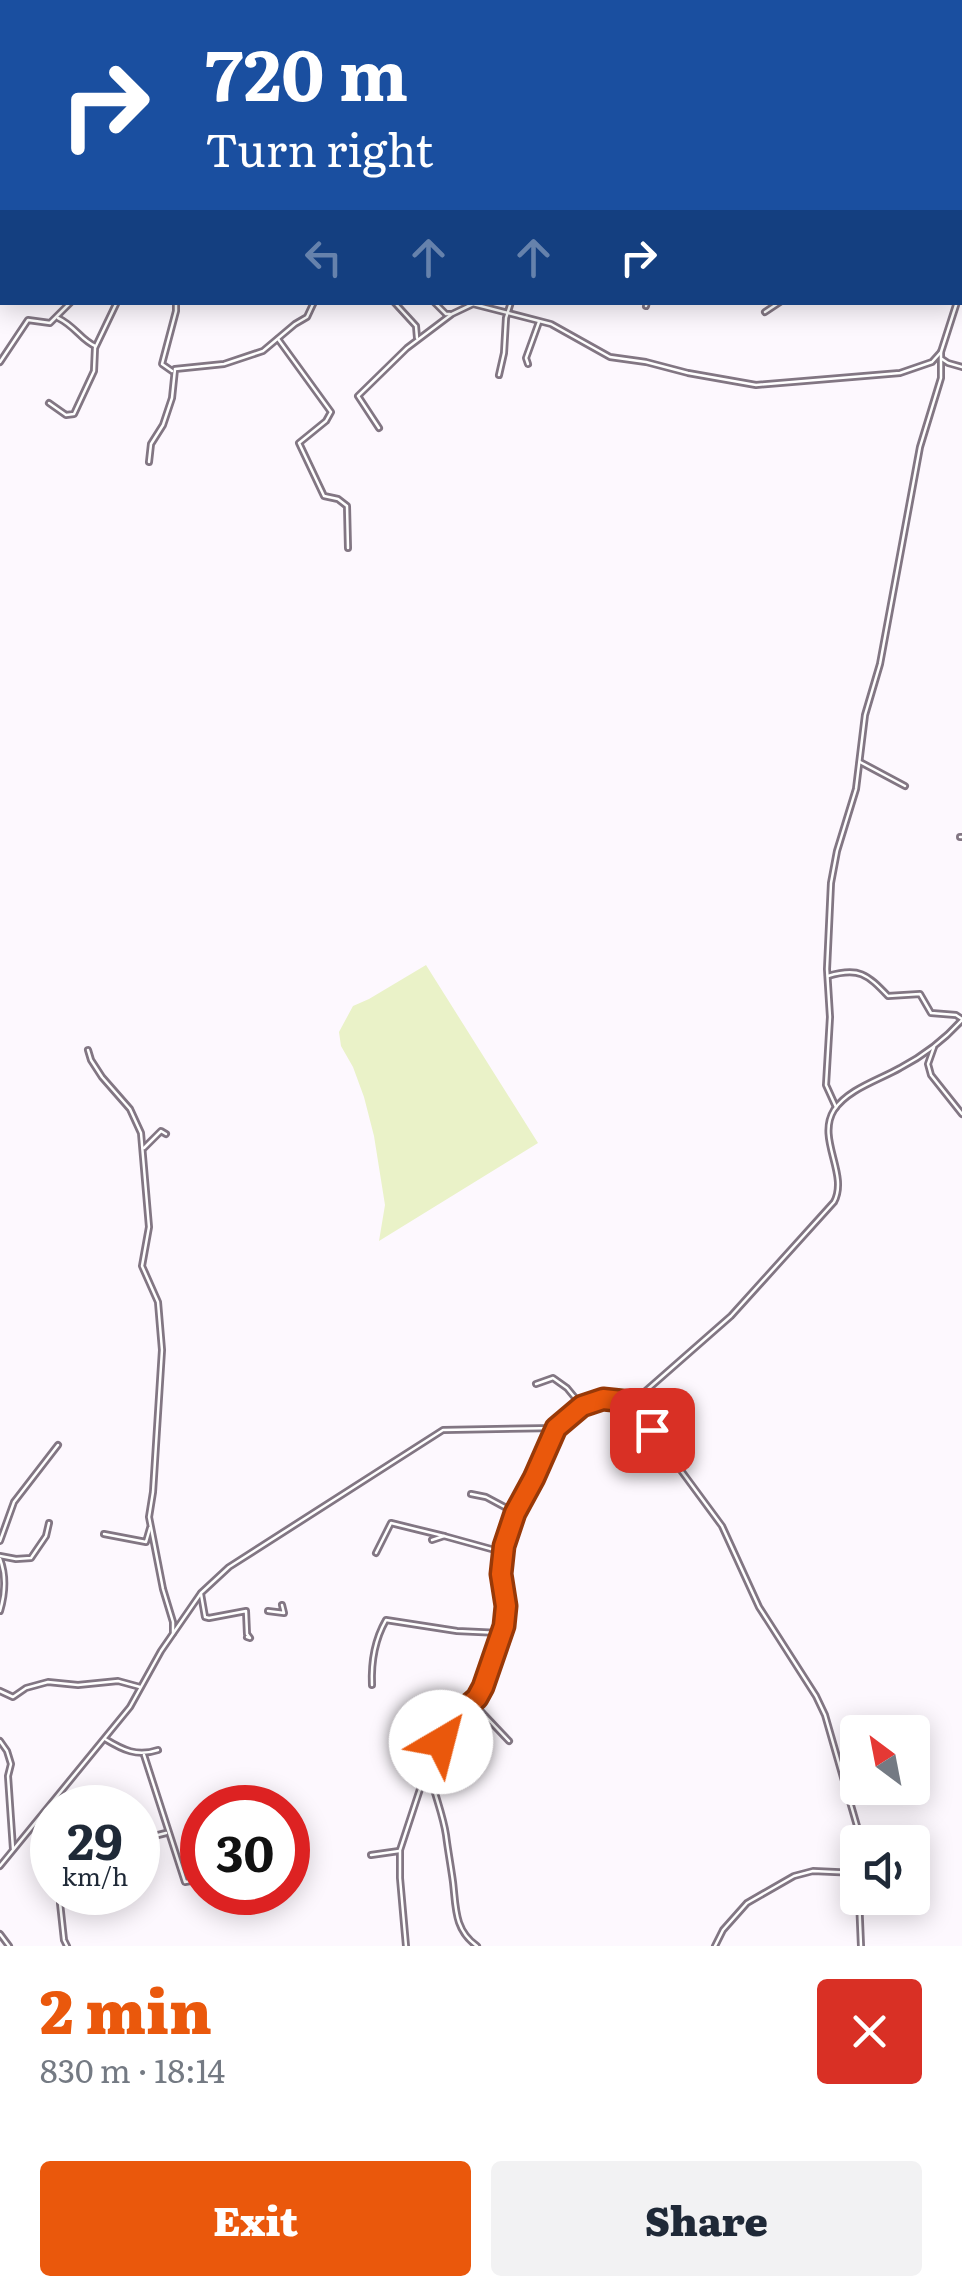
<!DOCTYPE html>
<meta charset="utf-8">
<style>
:root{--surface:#fff;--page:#f2f2f3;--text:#1f2937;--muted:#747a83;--accent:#ea580c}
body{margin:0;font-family:Literata,serif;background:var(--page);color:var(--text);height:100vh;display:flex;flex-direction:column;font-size:38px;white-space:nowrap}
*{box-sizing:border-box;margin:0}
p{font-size:32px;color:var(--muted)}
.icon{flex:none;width:55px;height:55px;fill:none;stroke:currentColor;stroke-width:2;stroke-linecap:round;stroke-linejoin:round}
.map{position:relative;height:1946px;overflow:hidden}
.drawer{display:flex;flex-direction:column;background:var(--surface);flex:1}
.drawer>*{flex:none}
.top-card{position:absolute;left:0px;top:0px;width:962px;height:305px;box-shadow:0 5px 25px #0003;background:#1a4fa0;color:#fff;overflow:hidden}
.needle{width:65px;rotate:328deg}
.fabs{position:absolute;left:840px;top:1715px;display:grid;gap:20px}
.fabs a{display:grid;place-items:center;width:90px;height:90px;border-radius:10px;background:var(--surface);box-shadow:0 5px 25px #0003;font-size:50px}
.speed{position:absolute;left:30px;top:1785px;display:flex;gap:20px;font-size:50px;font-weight:700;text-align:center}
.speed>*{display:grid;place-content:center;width:130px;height:130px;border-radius:50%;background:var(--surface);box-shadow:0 5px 25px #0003;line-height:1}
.speed small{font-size:25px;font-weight:400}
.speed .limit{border:15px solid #d22;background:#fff;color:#111}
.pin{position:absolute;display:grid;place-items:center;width:85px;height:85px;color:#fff;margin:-42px;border-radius:20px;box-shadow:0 5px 15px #0006}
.me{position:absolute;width:110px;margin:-55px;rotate:37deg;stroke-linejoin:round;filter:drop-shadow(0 0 8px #0008)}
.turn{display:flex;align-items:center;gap:35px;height:210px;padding:0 40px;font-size:45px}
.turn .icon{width:130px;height:130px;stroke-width:2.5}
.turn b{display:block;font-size:70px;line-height:85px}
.lanes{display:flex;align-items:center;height:95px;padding:0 40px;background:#0003;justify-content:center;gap:50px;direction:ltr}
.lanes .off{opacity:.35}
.round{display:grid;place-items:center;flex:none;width:105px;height:105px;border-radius:10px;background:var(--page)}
.summary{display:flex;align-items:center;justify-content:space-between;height:170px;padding:0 40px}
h1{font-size:60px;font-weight:800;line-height:75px;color:var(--accent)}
.button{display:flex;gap:20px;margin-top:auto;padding:20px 40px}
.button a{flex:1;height:115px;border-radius:10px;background:var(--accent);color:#fff;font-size:40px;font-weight:800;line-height:115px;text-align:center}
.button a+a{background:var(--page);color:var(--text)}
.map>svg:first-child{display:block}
.green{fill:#eaf2c8}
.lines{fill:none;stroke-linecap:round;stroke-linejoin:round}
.street-casing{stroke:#827683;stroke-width:8}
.secondary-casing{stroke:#827683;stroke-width:11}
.street{stroke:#fff;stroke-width:2.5}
.secondary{stroke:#fff;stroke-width:6}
.route-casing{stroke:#983908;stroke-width:25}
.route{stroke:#ea580c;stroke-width:18}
</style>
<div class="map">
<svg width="962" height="1946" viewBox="0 0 962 1946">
<rect width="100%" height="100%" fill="#fdf8fe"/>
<!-- green -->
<path class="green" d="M426,965L538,1143L379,1241L385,1205L374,1136L364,1097L353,1067L341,1046L339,1032L353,1006L369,999Z"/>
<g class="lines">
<!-- street casing -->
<g class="street-casing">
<g id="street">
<path d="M195,0L199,2"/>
<path d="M383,0V2"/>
<path d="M445,0L446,2"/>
<path d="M587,0L589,2"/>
<path d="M732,0L733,2"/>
<path d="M886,0L898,1"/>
<path d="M923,0V2"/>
<path d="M177,2L178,0"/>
<path d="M249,2V0"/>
<path d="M296,2L297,0"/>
<path d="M569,2L574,0"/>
<path d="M632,2V0"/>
<path d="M960,39H962"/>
<path d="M960,92L962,93"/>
<path d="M960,144L962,145"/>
<path d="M0,214H2"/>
<path d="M960,242L962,250"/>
<path d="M960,284L962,259"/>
<path d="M394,302L416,326L417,338"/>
<path d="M434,302L446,314H450"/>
<path d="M646,306L647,302"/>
<path d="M765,312L780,302"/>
<path d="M58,318C75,326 81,340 95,346"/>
<path d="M278,339L331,412L326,421L299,443L324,496L338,499L347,506L348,548"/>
<path d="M942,359L948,363L962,367"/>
<path d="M0,362L28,320L50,323L71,302"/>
<path d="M528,364L526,358L539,322"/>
<path d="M172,371L162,364L176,311V302"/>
<path d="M499,375L504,353L506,318L511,302"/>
<path d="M49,403L66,415L74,414L94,371L95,348L117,302"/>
<path d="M379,428L358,396L407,348L452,314L473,304L551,324L610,357L646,362L688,373L756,385L900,373L932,362L941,352L957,302"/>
<path d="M149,462L151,444L163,425L172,398L175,369L224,364L263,351L295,324L307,317L314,302"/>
<path d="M860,762L905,786"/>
<path d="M960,837H962"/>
<path d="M828,976C859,967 867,974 888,996L920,994L931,1013L956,1015L962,1019"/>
<path d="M934,1047L928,1064L931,1075L962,1114"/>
<path d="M88,1050L91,1060L102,1077L130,1109L141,1133L149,1227L142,1266L158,1302L162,1350L153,1492L149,1517L163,1589L173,1622V1633"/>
<path d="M836,1107L826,1085L830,1017L827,969L831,883L837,851L856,789L865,715L880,664L920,447L941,378V352"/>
<path d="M144,1148L161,1131L166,1134"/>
<path d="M536,1384L553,1378L567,1388L581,1405"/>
<path d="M632,1404L722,1526L759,1607L816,1696L825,1715L857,1826L858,1877"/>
<path d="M471,1494L486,1497L514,1512"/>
<path d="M104,1534L146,1542L150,1528"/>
<path d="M432,1540L444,1536L502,1552"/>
<path d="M0,1541L14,1502L58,1445"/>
<path d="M376,1553L391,1523L444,1536"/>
<path d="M0,1556L16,1559L31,1558L46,1536L49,1523"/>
<path d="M0,1559C6,1575 5,1594 0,1611"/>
<path d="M201,1594L205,1617L209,1618L246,1611L247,1634L250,1638L247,1637"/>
<path d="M268,1611L284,1613L282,1605"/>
<path d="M372,1685C371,1662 374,1641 386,1620L457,1631L500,1633"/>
<path d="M0,1691L13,1697L26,1688L48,1682L78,1685L118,1681L140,1687"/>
<path d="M473,1703L509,1741"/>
<path d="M105,1739C123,1750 137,1757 158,1750"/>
<path d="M0,1741L7,1751L11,1764L8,1776L13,1849"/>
<path d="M443,1742L456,1747L469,1746"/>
<path d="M144,1755L185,1882L202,1879"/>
<path d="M430,1773C434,1794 443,1814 446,1835C448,1851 451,1867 453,1882C456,1907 454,1930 477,1946"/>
<path d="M138,1846L142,1839L166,1833"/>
<path d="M371,1855L399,1851"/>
<path d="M0,1866L130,1707L161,1651L201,1593L229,1567L443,1430L557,1428L582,1407L603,1399L632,1403L731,1316L834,1202C849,1174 816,1139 834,1110C848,1089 879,1080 900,1068C923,1056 945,1039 962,1020"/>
<path d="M859,1898L861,1946"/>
<path d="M60,1903L64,1940L67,1946"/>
<path d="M0,1934L9,1946"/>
<path d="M406,1946L400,1878V1850L422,1783L430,1772L445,1731L454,1718L477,1697L483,1687L504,1625L507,1605L501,1574L504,1546L515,1513L534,1478L556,1429"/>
<path d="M715,1946L723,1930L747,1903L794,1876L813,1871L857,1873"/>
</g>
</g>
<!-- secondary casing -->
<g class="secondary-casing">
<g id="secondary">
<path d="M45,0L49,2"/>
<path d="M744,2L749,0"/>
</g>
</g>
<!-- street -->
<use href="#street" class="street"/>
<!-- secondary -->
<use href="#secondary" class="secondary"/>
</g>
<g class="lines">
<!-- route casing -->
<g class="route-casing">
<path id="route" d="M441,1742L454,1718L477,1698L483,1687L504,1626L506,1606L501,1574L504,1546L515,1513L534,1478L556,1428L582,1406L603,1399L632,1402L652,1430"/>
</g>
<!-- route -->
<use href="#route" class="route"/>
</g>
</svg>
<div class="fabs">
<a><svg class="needle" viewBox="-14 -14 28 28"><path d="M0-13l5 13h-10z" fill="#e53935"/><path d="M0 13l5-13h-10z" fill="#747a83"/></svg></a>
<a><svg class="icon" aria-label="sound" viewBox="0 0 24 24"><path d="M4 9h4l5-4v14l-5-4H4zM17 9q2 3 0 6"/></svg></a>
</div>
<div class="speed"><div>29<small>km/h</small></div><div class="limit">30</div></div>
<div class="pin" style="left:652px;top:1430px;background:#d93025"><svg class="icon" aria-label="arrive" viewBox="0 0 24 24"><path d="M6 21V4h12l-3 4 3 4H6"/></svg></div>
<svg class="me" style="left:441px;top:1742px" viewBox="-20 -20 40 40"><circle r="19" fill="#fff"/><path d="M0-13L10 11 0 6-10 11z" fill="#ea580c"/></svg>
<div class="top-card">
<div class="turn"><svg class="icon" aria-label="right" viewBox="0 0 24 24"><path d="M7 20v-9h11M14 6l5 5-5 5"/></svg><div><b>720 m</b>Turn right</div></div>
<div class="lanes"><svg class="icon off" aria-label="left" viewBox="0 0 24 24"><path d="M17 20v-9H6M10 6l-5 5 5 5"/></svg><svg class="icon off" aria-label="ahead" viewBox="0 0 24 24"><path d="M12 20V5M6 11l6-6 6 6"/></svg><svg class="icon off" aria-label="ahead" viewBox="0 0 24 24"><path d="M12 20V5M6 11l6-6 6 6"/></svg><svg class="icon" aria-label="right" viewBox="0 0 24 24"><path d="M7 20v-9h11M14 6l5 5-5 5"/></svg></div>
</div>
</div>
<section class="drawer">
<div class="summary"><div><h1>2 min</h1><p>830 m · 18:14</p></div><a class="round" style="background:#d93025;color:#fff"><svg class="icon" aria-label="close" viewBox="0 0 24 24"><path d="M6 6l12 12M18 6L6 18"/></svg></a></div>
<div class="button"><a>Exit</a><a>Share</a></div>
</section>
